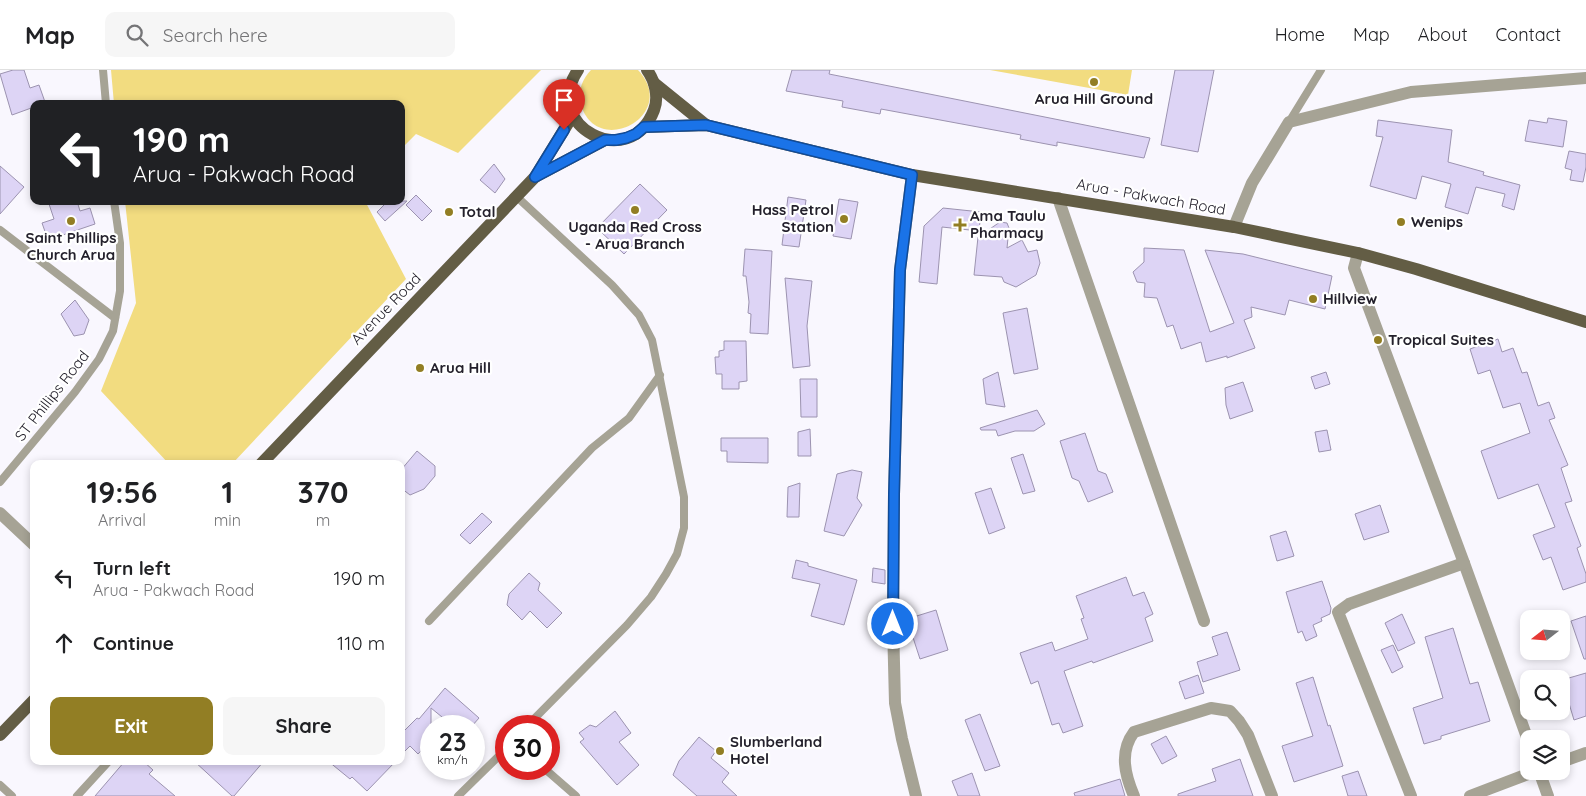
<!DOCTYPE html>
<style>
:root{--surface:#fff;--page:#f6f6f6;--text:#202124;--muted:#757577;--line:#e0e0e0;--accent:#927e24}
body{margin:0;font-family:Quicksand,sans-serif;background:var(--page);color:var(--text);height:100vh;display:flex;flex-direction:column;font-size:19px;white-space:nowrap}
*{box-sizing:border-box;margin:0}
p{font-size:16px;color:var(--muted)}
.icon{flex:none;width:28px;height:28px;fill:none;stroke:currentColor;stroke-width:2;stroke-linecap:round;stroke-linejoin:round}
.map{position:relative;flex:1;overflow:hidden}
.side{position:absolute;left:30px;top:390px;width:375px;height:305px;display:flex;flex-direction:column;background:var(--surface);border-radius:10px;box-shadow:0 2px 8px #0003}
.side>*{flex:none}
.top-card{position:absolute;left:30px;top:30px;width:375px;height:105px;border-radius:10px;box-shadow:0 2px 8px #0003;background:#202124;color:#fff;overflow:hidden}
.needle{width:32px;rotate:253deg}
.fabs{position:absolute;left:1520px;top:540px;display:grid;gap:10px}
.fabs a{display:grid;place-items:center;width:50px;height:50px;border-radius:10px;background:var(--surface);box-shadow:0 2px 8px #0003;font-size:25px}
.speed{position:absolute;left:420px;top:645px;display:flex;gap:10px;font-size:25px;font-weight:700;text-align:center}
.speed>*{display:grid;place-content:center;width:65px;height:65px;border-radius:50%;background:var(--surface);box-shadow:0 2px 8px #0003;line-height:1}
.speed small{font-size:12px;font-weight:400}
.speed .limit{border:8px solid #d22;background:#fff;color:#111}
.pin{position:absolute;display:grid;place-items:center;width:42px;height:42px;color:#fff;margin:-51px -21px;border-radius:50% 50% 50% 0;rotate:-45deg;box-shadow:0 0 5px #0007}
.pin .icon{rotate:45deg}
.me{position:absolute;width:55px;margin:-28px;rotate:0deg;stroke-linejoin:round;filter:drop-shadow(0 0 4px #0008)}
.turn{display:flex;align-items:center;gap:18px;height:105px;padding:0 20px;font-size:22px}
.turn .icon{width:65px;height:65px;stroke-width:2.5}
.turn b{display:block;font-size:35px;line-height:42px}
.eta{display:flex;justify-content:space-evenly;align-items:center;height:85px;text-align:center}
.eta b{font-size:30px;font-weight:700;line-height:35px}
.button{display:flex;gap:10px;margin-top:auto;padding:10px 20px}
.button a{flex:1;height:58px;border-radius:10px;background:var(--accent);color:#fff;font-size:20px;font-weight:700;line-height:58px;text-align:center}
.button a+a{background:var(--page);color:var(--text)}
ul{padding:0;list-style:none}
li{display:flex;align-items:center;gap:15px;height:65px;padding:0 20px}
li div{flex:1}
li b{display:block;font-size:19px}
li em{font-style:normal}
header{display:flex;align-items:center;gap:30px;box-sizing:border-box;height:70px;padding:0 25px;background:var(--surface);border-bottom:1px solid var(--line)}
header strong{font-size:24px}
nav{display:flex;gap:28px;margin-inline-start:auto;font-size:18px}
.search{width:350px;height:45px;background:var(--page);display:flex;align-items:center;gap:12px;box-sizing:border-box;padding:0 18px;border-radius:10px;color:var(--muted);font-size:19px}
.map>svg:first-child{display:block}
.green{fill:#f2dc80}
.building{fill:#ddd4f5;stroke:#9c93b0}
.lines{fill:none;stroke-linecap:round;stroke-linejoin:round}
.service{stroke:#a6a395;stroke-width:8}
.minor{stroke:#a6a395;stroke-width:12}
.tertiary{stroke:#a6a395;stroke-width:12}
.primary{stroke:#635d45;stroke-width:12}
.route-casing{stroke:#114b97;stroke-width:12}
.route{stroke:#1a73e8;stroke-width:9}
.poi-dot{fill:#927e24;stroke:#fff;stroke-width:2}
.labels{text-anchor:middle;stroke-width:4.5;stroke-linejoin:round;paint-order:stroke}
.poi-label{font-size:15px;font-weight:bold;fill:#24212c;stroke:#fff;text-anchor:start}
.street-label{font-size:15px;fill:#24212c;stroke:#fff}
</style>
<header>
<strong>Map</strong>
<div class="search"><svg class="icon" aria-label="search" viewBox="0 0 24 24"><circle cx="10" cy="10" r="6"/><path d="M15 15l6 6"/></svg>Search here</div>
<nav><a>Home</a><a>Map</a><a>About</a><a>Contact</a></nav>
</header>
<div class="map">
<svg width="1586" height="726" viewBox="0 0 1586 726">
<rect width="100%" height="100%" fill="#f9f7fe"/>
<!-- green -->
<g class="green">
<path d="M111,0H541L458,83L416,64L401,79V34H114Z"/>
<path d="M591,0H638C681,46 593,91 580,31C578,20 583,8 591,0Z"/>
<path d="M990,0H1132L1128,25Z"/>
<path d="M125,131H365L406,209L232,394H169L101,321L136,233Z"/>
</g>
<!-- building -->
<g class="building">
<path d="M13,0H24L30,18L39,15L45,32L34,34V37L12,45L0,4Z"/>
<path d="M792,0H830L829,4L1150,68L1144,88L1057,72V76L1020,69L1021,65L881,39L880,44L842,37L843,31L786,21Z"/>
<path d="M1175,0H1214L1198,82L1161,75Z"/>
<path d="M1548,48L1567,51L1563,77L1525,71L1529,50L1547,53Z"/>
<path d="M1378,50L1452,60L1448,92L1484,102L1483,105L1520,115L1514,140L1502,136L1505,124L1476,117L1468,144L1445,137L1451,114L1422,106L1416,129L1370,116L1383,67L1376,66Z"/>
<path d="M1569,81L1586,84V97L1583,112L1570,110L1572,100L1565,98Z"/>
<path d="M494,94L505,109L495,123L480,110Z"/>
<path d="M0,96L24,117L0,144Z"/>
<path d="M640,114L667,140L624,184L597,158Z"/>
<path d="M416,125L432,141L422,151L406,135Z"/>
<path d="M788,127L806,130L799,177L782,175Z"/>
<path d="M839,129L858,132L851,169L833,166Z"/>
<path d="M48,131H77L80,141L90,138L95,154L48,170L42,153L54,149Z"/>
<path d="M388,131H407L385,151L377,142Z"/>
<path d="M943,138L981,142L979,161L942,157L937,214L919,212L924,156Z"/>
<path d="M1000,152L1007,153L1009,158L1007,178L1022,170L1028,182L1037,180L1040,193L1036,205L1016,217L1004,212L1002,207L974,205L978,167Z"/>
<path d="M1144,178L1184,180L1210,262L1234,253L1205,180L1243,184L1332,206L1325,239L1289,230L1285,245L1251,237L1252,247L1244,250L1255,278L1227,288V286L1206,292L1201,272L1181,279L1173,255L1167,257L1157,228L1144,227L1145,213L1137,212L1133,202L1144,192Z"/>
<path d="M745,179L772,181L768,264L750,263L751,244L748,243L749,232L746,206H743Z"/>
<path d="M785,208L812,211L807,256L810,296L793,298Z"/>
<path d="M75,230L89,250L84,264L74,266L61,244Z"/>
<path d="M1027,238L1038,299L1014,304L1003,243Z"/>
<path d="M1498,269L1502,282L1513,278L1522,303L1527,302L1538,336L1549,332L1555,348L1549,350L1568,395L1561,398L1572,431L1565,433L1581,476L1577,478L1586,504V512L1563,520L1551,487L1543,490L1533,465L1555,457L1538,414L1498,429L1481,381L1530,363L1520,333L1503,338L1490,300L1478,304L1470,279Z"/>
<path d="M724,271H746L747,311L739,312V319H722V304H716L715,287H719V281L724,280Z"/>
<path d="M998,302L1005,337L986,334L983,309Z"/>
<path d="M1326,302L1330,314L1315,319L1311,307Z"/>
<path d="M800,309H817V347H801Z"/>
<path d="M1243,312L1253,341L1230,349L1226,335L1225,318Z"/>
<path d="M1037,340L1045,354L1034,361H1015L998,366L996,360H981L980,358Z"/>
<path d="M810,359L811,386H798V362Z"/>
<path d="M1327,360L1331,380L1319,382L1315,362Z"/>
<path d="M1085,363L1098,401L1106,404L1113,422L1088,432L1079,411L1072,408L1060,371Z"/>
<path d="M721,368H768V393L727,392V381H721Z"/>
<path d="M417,381L435,396V406L424,419L410,425L401,418V400Z"/>
<path d="M1023,384L1035,421L1023,424L1011,388Z"/>
<path d="M852,400L862,402L857,428L862,435L844,466L824,461L837,404Z"/>
<path d="M800,413L799,447H787L788,417Z"/>
<path d="M991,418L1005,458L989,464L975,423Z"/>
<path d="M1380,435L1389,462L1364,470L1355,444Z"/>
<path d="M482,443L492,452L470,474L460,465Z"/>
<path d="M1286,461L1294,486L1277,491L1270,466Z"/>
<path d="M796,490L808,493V496L857,510L844,555L811,546L820,514L792,508Z"/>
<path d="M873,498L885,500V514L872,512Z"/>
<path d="M529,503L540,513L538,520L562,543L547,558L530,541L522,550L507,535L509,524Z"/>
<path d="M1126,507L1133,526L1144,522L1153,544L1145,548L1153,571L1093,593L1092,591L1064,601L1083,656L1063,663L1059,653L1052,655L1038,611L1031,614L1020,583L1052,572L1055,581L1088,569L1081,549L1084,548L1076,526Z"/>
<path d="M1322,511L1331,538L1330,544L1321,548L1322,551L1313,555L1317,566L1306,571L1302,561L1298,563L1286,522Z"/>
<path d="M936,540L948,580L920,589L907,549Z"/>
<path d="M1402,544L1415,573L1398,581L1385,553Z"/>
<path d="M1586,546V589H1584L1571,551Z"/>
<path d="M1453,558L1470,614L1478,612L1490,651L1441,666V669L1424,674L1413,638L1443,628L1425,567Z"/>
<path d="M1227,562L1240,600L1203,612L1197,592L1218,585L1212,567Z"/>
<path d="M1393,575L1403,597L1392,603L1381,580Z"/>
<path d="M1586,603V646L1574,650L1562,610Z"/>
<path d="M1198,605L1204,623L1185,629L1179,612Z"/>
<path d="M1313,607L1328,656L1330,655L1343,696L1294,712L1282,676L1313,666L1296,613Z"/>
<path d="M445,618L479,648L472,656H453L431,638V670L418,684L410,676L401,685V664L417,648L419,649Z"/>
<path d="M615,641L631,663L619,672L639,695L617,715L580,672L584,669L579,663L590,655L596,657Z"/>
<path d="M980,644L1000,696L985,701L965,650Z"/>
<path d="M1166,666L1177,686L1162,694L1151,674Z"/>
<path d="M699,667L716,681L711,688L729,703L722,712L737,726H697L673,705L679,691Z"/>
<path d="M1240,689L1253,726H1178V724L1216,711L1212,699Z"/>
<path d="M125,691H143L153,700L149,704L175,726H95Z"/>
<path d="M194,691H264L234,726H232Z"/>
<path d="M328,691H396L367,721L352,707L350,709Z"/>
<path d="M1358,701L1367,726H1348L1342,706Z"/>
<path d="M972,703L980,726H958L952,711Z"/>
<path d="M1120,709L1125,726H1075L1074,723Z"/>
</g>
<g class="lines">
<!-- service -->
<g class="service">
<path d="M103,0L106,34"/>
<path d="M1289,52L1321,0"/>
<path d="M517,127L612,215L639,245L652,270L684,427V458L677,484L666,504L651,527L627,555L527,656"/>
<path d="M0,160L115,248"/>
<path d="M0,412L75,322L99,289L113,261L120,221V173L114,131"/>
<path d="M429,551L592,378L629,348L660,305"/>
<path d="M545,699L576,726"/>
<path d="M0,715L12,726"/>
<path d="M77,726L109,691"/>
<path d="M458,726L506,679"/>
</g>
<!-- minor -->
<g class="minor">
<path d="M912,105L900,200L894,424L893,554L895,633L902,669L916,726"/>
<path d="M1058,128L1204,551"/>
<path d="M1234,157L1252,113L1289,52L1411,22L1586,8"/>
<path d="M1358,183L1354,198L1464,493L1529,673"/>
<path d="M1561,692L1586,683"/>
<path d="M1539,701L1548,726"/>
<path d="M1134,726C1125,705 1119,682 1134,662L1211,638L1230,641L1239,651L1248,665L1272,726"/>
<path d="M1411,726L1338,542L1349,534L1464,493"/>
<path d="M1470,726L1536,701"/>
</g>
<!-- tertiary -->
<path class="tertiary" d="M0,443L34,475"/>
<!-- primary -->
<g class="primary">
<path d="M578,0C540,56 630,103 654,40C659,27 655,11 647,0"/>
<path d="M654,13L706,55"/>
<path d="M644,57L706,55L912,105L1234,157L1358,183L1416,199L1586,252"/>
<path d="M535,107L605,70"/>
<path d="M261,394L535,107L573,45"/>
<path d="M0,665L34,630"/>
</g>
</g>
<g class="lines">
<!-- route casing -->
<g class="route-casing">
<path id="route" d="M564,60L535,107L605,70H616L626,68L636,64L644,57L706,55L912,105L900,200L894,424L893,554"/>
</g>
<!-- route -->
<use href="#route" class="route"/>
</g>
<!-- markers -->
<g class="poi-dot">
<circle cx="1094" cy="12" r="5"/>
<circle cx="635" cy="140" r="5"/>
<circle cx="449" cy="142" r="5"/>
<circle cx="844" cy="149" r="5"/>
<circle cx="71" cy="151" r="5"/>
<circle cx="1401" cy="152" r="5"/>
<path d="M957.5 147.5h5v5h5v5h-5v5h-5v-5h-5v-5h5z"/>
<circle cx="1313" cy="229" r="5"/>
<circle cx="1378" cy="270" r="5"/>
<circle cx="420" cy="298" r="5"/>
<circle cx="720" cy="681" r="5"/>
</g>
<g class="labels">
<!-- poi labels -->
<g class="poi-label">
<text x="1094" y="34" text-anchor="middle">Arua Hill Ground</text>
<text x="834" y="145" text-anchor="end">Hass Petrol<tspan x="834" dy="17">Station</tspan></text>
<text x="459" y="147">Total</text>
<text x="970" y="151">Ama Taulu<tspan x="970" dy="17">Pharmacy</tspan></text>
<text x="1411" y="157">Wenips</text>
<text x="635" y="162" text-anchor="middle">Uganda Red Cross<tspan x="635" dy="17">- Arua Branch</tspan></text>
<text x="71" y="173" text-anchor="middle">Saint Phillips<tspan x="71" dy="17">Church Arua</tspan></text>
<text x="1323" y="234">Hillview</text>
<text x="1388" y="275">Tropical Suites</text>
<text x="430" y="303">Arua Hill</text>
<text x="730" y="677">Slumberland<tspan x="730" dy="17">Hotel</tspan></text>
</g>
<!-- street labels -->
<g class="street-label">
<text transform="translate(1151 127) rotate(10)" y="5">Arua - Pakwach Road</text>
<text transform="translate(386 239) rotate(-46)" y="5">Avenue Road</text>
<text transform="translate(52 326) rotate(-52)" y="5">ST Phillips Road</text>
</g>
</g>
</svg>
<div class="fabs">
<a><svg class="needle" viewBox="-14 -14 28 28"><path d="M0-13l5 13h-10z" fill="#e53935"/><path d="M0 13l5-13h-10z" fill="#757577"/></svg></a>
<a><svg class="icon" aria-label="search" viewBox="0 0 24 24"><circle cx="10" cy="10" r="6"/><path d="M15 15l6 6"/></svg></a>
<a><svg class="icon" aria-label="layers" viewBox="0 0 24 24"><path d="M12 4l9 5-9 5-9-5zM3 14l9 5 9-5"/></svg></a>
</div>
<div class="speed"><div>23<small>km/h</small></div><div class="limit">30</div></div>
<div class="pin" style="left:564px;top:60px;background:#d93025"><svg class="icon" aria-label="arrive" viewBox="0 0 24 24"><path d="M6 21V4h12l-3 4 3 4H6"/></svg></div>
<svg class="me" style="left:893px;top:554px" viewBox="-20 -20 40 40"><circle r="17" fill="#1a73e8" stroke="#fff" stroke-width="3"/><path d="M0-11L8 9 0 5-8 9z" fill="#fff"/></svg>
<div class="top-card">
<div class="turn"><svg class="icon" aria-label="left" viewBox="0 0 24 24"><path d="M17 20v-9H6M10 6l-5 5 5 5"/></svg><div><b>190 m</b>Arua - Pakwach Road</div></div>
</div>
<section class="side">
<div class="eta">
<div><b>19:56</b><p>Arrival</p></div>
<div><b>1</b><p>min</p></div>
<div><b>370</b><p>m</p></div>
</div>
<ul>
<li><svg class="icon" aria-label="left" viewBox="0 0 24 24"><path d="M17 20v-9H6M10 6l-5 5 5 5"/></svg><div><b>Turn left</b><p>Arua - Pakwach Road</p></div><em>190 m</em></li>
<li><svg class="icon" aria-label="ahead" viewBox="0 0 24 24"><path d="M12 20V5M6 11l6-6 6 6"/></svg><div><b>Continue</b></div><em>110 m</em></li>
</ul>
<div class="button"><a>Exit</a><a>Share</a></div>
</section>
</div>
